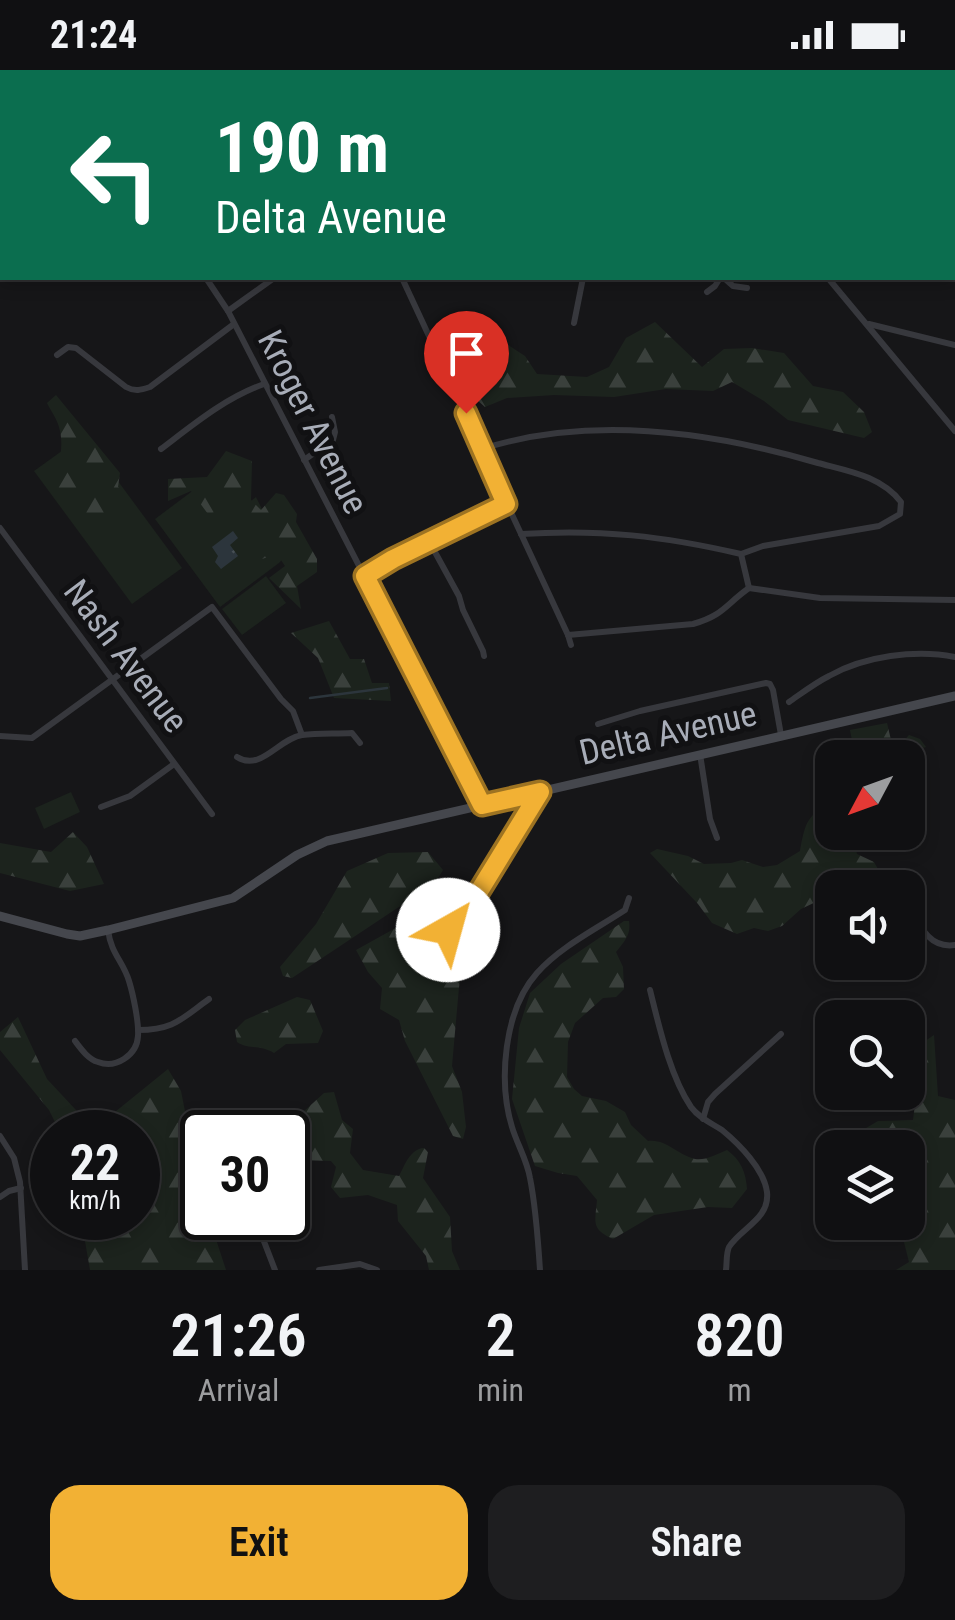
<!DOCTYPE html>
<style>
:root{--surface:#101012;--page:#1e1e20;--text:#f1f3f6;--muted:#9c9d9f;--line:#303032;--accent:#f2b134}
body{margin:0;font-family:"Roboto Condensed",sans-serif;background:var(--page);color:var(--text);height:100vh;display:flex;flex-direction:column;font-size:38px;white-space:nowrap}
*{box-sizing:border-box;margin:0}
p{font-size:32px;color:var(--muted)}
.icon{flex:none;width:55px;height:55px;fill:none;stroke:currentColor;stroke-width:2;stroke-linecap:round;stroke-linejoin:round}
.map{position:relative;height:1200px;overflow:hidden}
.details{display:flex;flex-direction:column;background:var(--surface);flex:1}
.details>*{flex:none}
.hud{position:absolute;left:0px;top:0px;width:955px;height:210px;box-shadow:0 5px 15px #0003,0 0 0 2px var(--line);background:#0b6e4f;color:#fff;overflow:hidden}
.needle{width:65px;rotate:229deg}
.controls{position:absolute;left:815px;top:670px;display:grid;gap:20px}
.controls a{display:grid;place-items:center;width:110px;height:110px;border-radius:20px;background:var(--surface);box-shadow:0 5px 15px #0003,0 0 0 2px var(--line);font-size:50px}
.speed{position:absolute;left:30px;top:1040px;display:flex;gap:20px;font-size:50px;font-weight:700;text-align:center}
.speed>*{display:grid;place-content:center;width:130px;height:130px;border-radius:50%;background:var(--surface);box-shadow:0 5px 15px #0003,0 0 0 2px var(--line);line-height:1}
.speed small{font-size:25px;font-weight:400}
.speed .limit{border:5px solid #111;border-radius:15px;background:#fff;color:#111}
.pin{position:absolute;display:grid;place-items:center;width:85px;height:85px;color:#fff;margin:-102px -42px;border-radius:50% 50% 50% 0;rotate:-45deg;box-shadow:0 0 10px #0007}
.pin .icon{rotate:45deg}
.me{position:absolute;width:110px;margin:-55px;rotate:38deg;stroke-linejoin:round;filter:drop-shadow(0 0 8px #0008)}
.turn{display:flex;align-items:center;gap:35px;height:210px;padding:0 50px;font-size:45px}
.turn .icon{width:130px;height:130px;stroke-width:2.5}
.turn b{display:block;font-size:70px;line-height:85px}
.eta{display:flex;justify-content:space-evenly;align-items:center;height:170px;text-align:center}
.eta b{font-size:60px;font-weight:600;line-height:70px}
.cta{display:flex;gap:20px;margin-top:auto;padding:20px 50px}
.cta a{flex:1;height:115px;border-radius:30px;background:var(--accent);color:#111;font-size:40px;font-weight:600;line-height:115px;text-align:center}
.cta a+a{background:var(--page);color:var(--text)}
.status{display:flex;justify-content:space-between;align-items:center;height:70px;padding:0 50px;background:var(--surface);direction:ltr}
.status svg{height:28px;fill:currentColor}
.map>svg:first-child{display:block}
.grass{fill:#1c231d}
.forest{fill:url(#forest-firs)}
.water{fill:url(#water-ripples)}
.lines{fill:none;stroke-linecap:round;stroke-linejoin:round}
.stream{stroke:#2c353c;stroke-width:2.5}
.minor{stroke:#37383d;stroke-width:6}
.secondary{stroke:#45474d;stroke-width:9}
.route-casing{stroke:#9d7322;stroke-width:25}
.route{stroke:#f2b134;stroke-width:18}
.labels{text-anchor:middle;stroke-width:10;stroke-linejoin:round;paint-order:stroke}
.street-label{font-size:35px;fill:#a8adb8;stroke:#111113}
</style>
<div class="status"><b>21:24</b><svg viewBox="0 0 49 12"><path d="M0 12V9h3v3zM5 12V6h3v6zM10 12V3h3v9zM15 12V0h3v12zM26 1h20v11H26zM47 4h2v5h-2z"/></svg></div>
<div class="map">
<svg width="955" height="1200" viewBox="0 0 955 1200">
<defs>
<pattern id="forest-firs" width="22" height="20" patternUnits="userSpaceOnUse" patternTransform="scale(2.5)"><rect width="22" height="20" fill="#1c231d"/><path d="M5 1l3.5 6h-7zM16 11l3.5 6h-7z" fill="#3a403c"/></pattern>
<pattern id="water-ripples" width="26" height="14" patternUnits="userSpaceOnUse" patternTransform="scale(2.5)"><rect width="26" height="14" fill="#2c353c"/><path d="M2 4q2-2 4 0t4 0M15 11q2-2 4 0t4 0" fill="none" stroke="#485056"/></pattern>
</defs>
<rect width="100%" height="100%" fill="#161618"/>
<!-- grass -->
<g class="grass">
<path d="M84,365L182,498L132,534L34,401Z"/>
<path d="M199,416L247,434L256,427L263,441L286,437L302,468L279,493L220,537L155,449Z"/>
<path d="M266,506L286,533L242,565L222,539Z"/>
<path d="M71,722L80,742L44,759L35,738Z"/>
</g>
<!-- forest -->
<g class="forest">
<path d="M655,252L702,297L724,279L752,278L784,283L813,316L843,322L864,342L872,362L864,368L788,350L764,331L732,312L713,321L666,319L614,327L554,325L507,328L485,337L477,330L469,297L479,279L497,268L525,286L537,304L587,307L609,297L626,268Z"/>
<path d="M56,325L120,403L118,417L127,424L126,445L104,462L83,466L47,417C59,401 65,377 59,357C57,349 51,341 47,333Z"/>
<path d="M226,381L252,391L251,430L261,440L276,423L284,425L297,444L296,452L317,489V502L297,516L301,539L269,508L285,496L277,484L262,489L280,472L266,458L256,465L228,439L208,444L191,421L168,431V409L207,407Z"/>
<path d="M329,551L350,589H364L372,613H389L391,631L334,628L318,588L291,563Z"/>
<path d="M887,653L891,670L902,673L909,665L920,669L926,677L895,686L892,681L867,687L833,688L853,675L850,660Z"/>
<path d="M828,733L832,734V762L852,763L857,784L874,792L888,817L832,818V833L820,830L801,839L782,856L768,861L754,858L737,864L712,853L698,834L650,783L657,779L688,786L704,794L731,793L742,790L763,797L777,795L800,781C805,754 806,748 828,733Z"/>
<path d="M73,762L87,777L104,814L70,821L0,803V773L51,782Z"/>
<path d="M428,782L443,800L435,813L292,908L283,906L280,897L316,854L347,801L388,783Z"/>
<path d="M624,851H629C631,865 625,871 616,882L623,897L624,919L616,927L603,928L575,953L568,972L567,1007L574,1019L582,1026L606,1031L625,1042L631,1055L648,1071C667,1069 677,1085 695,1089C705,1091 717,1084 727,1080C741,1090 746,1103 747,1119L732,1138L708,1137L654,1145L613,1169C591,1159 595,1153 597,1130L577,1106L558,1103L535,1096L512,1029L519,958L530,923L561,894Z"/>
<path d="M401,855L425,877L441,885L461,884L463,895L459,917L452,996L462,1022L466,1057L463,1069L453,1066L405,971L399,950L380,939L382,918L368,902L356,880Z"/>
<path d="M297,927L310,930L323,961L318,973L286,974L274,983C259,974 249,980 237,972L235,960L245,950Z"/>
<path d="M18,947L47,1009L89,1054L115,1042L168,999L181,1021L202,1128V1148H209L226,1200H90L81,1148H138V1062H60L49,1040L0,980V962Z"/>
<path d="M934,965L938,1026L955,1030V1200H896L909,1192L902,1164L889,1153L908,1152V1078L834,1077L878,1051L913,1050L917,1019L923,1012L919,998L909,982Z"/>
<path d="M334,1022L342,1050L353,1059L350,1083L363,1100L399,1106C405,1095 410,1079 424,1078L428,1082L423,1108L450,1147L452,1181L460,1200H429L426,1186L398,1151L397,1135L368,1125L340,1128L331,1117L336,1097L331,1091L299,1090L297,1080L302,1043L324,1023Z"/>
</g>
<!-- water -->
<path class="water" d="M233,461L238,468L230,475L238,486L221,499L215,492L218,486L212,477Z"/>
<g class="lines">
<!-- stream -->
<path class="stream" d="M310,628L387,618"/>
<!-- minor -->
<g class="minor">
<path d="M451,0L454,2"/>
<path d="M512,0V2"/>
<path d="M861,0L862,2"/>
<path d="M0,16L2,17"/>
<path d="M952,99L955,100"/>
<path d="M0,202L2,201"/>
<path d="M952,202L955,203"/>
<path d="M206,208L228,241L482,735"/>
<path d="M402,208L568,565L571,575"/>
<path d="M724,208L733,216L747,218"/>
<path d="M828,208L955,361"/>
<path d="M707,222L715,216L720,208"/>
<path d="M228,241L274,208"/>
<path d="M574,253L583,208"/>
<path d="M869,254L955,275"/>
<path d="M57,285L68,277L76,278L126,317C135,322 141,320 150,317L234,254"/>
<path d="M161,379C194,354 225,328 264,314"/>
<path d="M482,379C589,345 712,362 818,393C848,401 881,406 901,432L900,444L879,456L763,476L741,484"/>
<path d="M304,390L333,370L335,362L332,347"/>
<path d="M0,458L212,744"/>
<path d="M521,464C601,459 663,466 741,484L749,518"/>
<path d="M430,473L459,526L463,540L483,581L484,586"/>
<path d="M365,506L393,489L506,434"/>
<path d="M749,518L820,528L955,530"/>
<path d="M568,565L693,554C724,545 725,535 749,518"/>
<path d="M789,632C802,623 815,613 829,606C864,586 916,579 955,587"/>
<path d="M598,654L640,641L766,613L770,614L773,620L781,665"/>
<path d="M0,666L32,668L212,537L281,629L293,641L302,665"/>
<path d="M700,684L710,749L717,768"/>
<path d="M237,687C261,702 278,669 302,665C318,663 336,664 352,663L360,673"/>
<path d="M101,737L130,726L174,694"/>
<path d="M908,832C919,853 927,879 955,875"/>
<path d="M448,860L459,854L539,723"/>
<path d="M650,920C659,956 670,1006 691,1037C699,1048 711,1053 722,1060C739,1074 764,1099 767,1122C770,1149 741,1158 729,1177C726,1183 727,1193 726,1200"/>
<path d="M138,960C174,960 181,949 209,929"/>
<path d="M75,971C81,979 88,989 98,992C116,999 137,985 138,966C139,952 133,924 129,911C123,891 111,884 108,860"/>
<path d="M703,1049L708,1032L715,1024L781,964"/>
<path d="M240,1062L243,1048"/>
<path d="M0,1066L14,1088L20,1112L25,1200"/>
<path d="M0,1127L9,1121L21,1118"/>
<path d="M255,1148L275,1200"/>
<path d="M319,1200L360,1194L377,1200"/>
<path d="M540,1200C538,1169 536,1138 530,1108C527,1090 517,1074 512,1057C498,1011 504,940 537,903C560,877 596,859 625,840L629,828"/>
</g>
<!-- secondary -->
<path class="secondary" d="M0,846L67,864L80,866L108,860L233,828L297,785L327,771L955,626"/>
</g>
<g class="lines">
<!-- route casing -->
<g class="route-casing">
<path id="route" d="M448,860L459,854L540,722L482,735L365,506L393,489L506,434L466,343"/>
</g>
<!-- route -->
<use href="#route" class="route"/>
</g>
<g class="labels">
<!-- street labels -->
<g class="street-label">
<text transform="translate(313 352) rotate(63)" y="12">Kroger Avenue</text>
<text transform="translate(126 586) rotate(53)" y="12">Nash Avenue</text>
<text transform="translate(668 663) rotate(-13)" y="12">Delta Avenue</text>
</g>
</g>
</svg>
<div class="controls">
<a><svg class="needle" viewBox="-14 -14 28 28"><path d="M0-13l5 13h-10z" fill="#e53935"/><path d="M0 13l5-13h-10z" fill="#9c9d9f"/></svg></a>
<a><svg class="icon" aria-label="sound" viewBox="0 0 24 24"><path d="M4 9h4l5-4v14l-5-4H4zM17 9q2 3 0 6"/></svg></a>
<a><svg class="icon" aria-label="search" viewBox="0 0 24 24"><circle cx="10" cy="10" r="6"/><path d="M15 15l6 6"/></svg></a>
<a><svg class="icon" aria-label="layers" viewBox="0 0 24 24"><path d="M12 4l9 5-9 5-9-5zM3 14l9 5 9-5"/></svg></a>
</div>
<div class="speed"><div>22<small>km/h</small></div><div class="limit">30</div></div>
<div class="pin" style="left:466px;top:343px;background:#d93025"><svg class="icon" aria-label="arrive" viewBox="0 0 24 24"><path d="M6 21V4h12l-3 4 3 4H6"/></svg></div>
<svg class="me" style="left:448px;top:860px" viewBox="-20 -20 40 40"><circle r="19" fill="#fff"/><path d="M0-13L10 11 0 6-10 11z" fill="#f2b134"/></svg>
<div class="hud">
<div class="turn"><svg class="icon" aria-label="left" viewBox="0 0 24 24"><path d="M17 20v-9H6M10 6l-5 5 5 5"/></svg><div><b>190 m</b>Delta Avenue</div></div>
</div>
</div>
<section class="details">
<div class="eta">
<div><b>21:26</b><p>Arrival</p></div>
<div><b>2</b><p>min</p></div>
<div><b>820</b><p>m</p></div>
</div>
<div class="cta"><a>Exit</a><a>Share</a></div>
</section>
